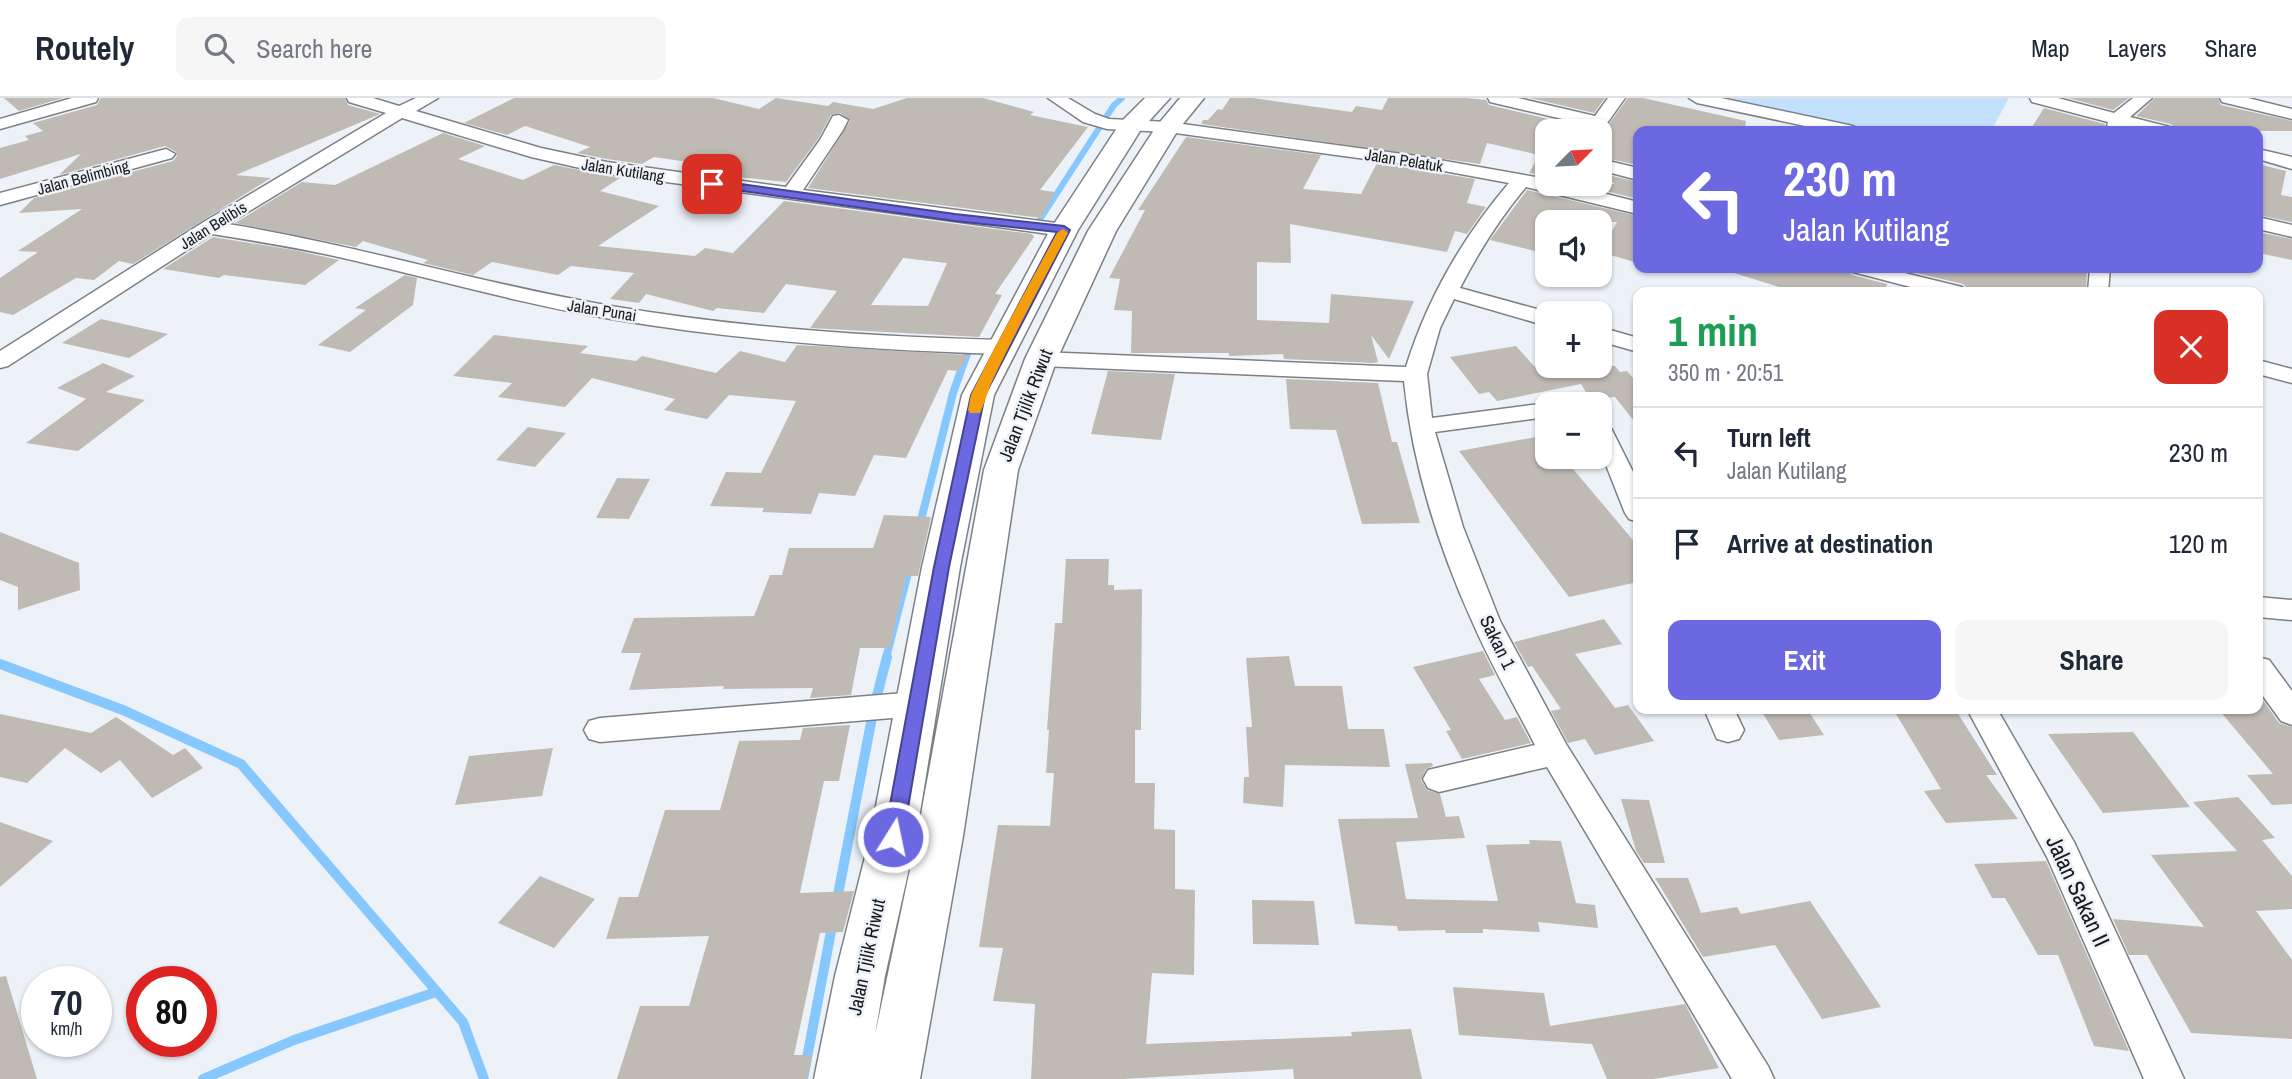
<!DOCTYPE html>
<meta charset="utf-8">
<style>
:root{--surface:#fff;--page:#f6f6f7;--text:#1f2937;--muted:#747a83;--line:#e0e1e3;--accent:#6c68e2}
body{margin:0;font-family:"Archivo Narrow",sans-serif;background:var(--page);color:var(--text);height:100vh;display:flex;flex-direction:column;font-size:26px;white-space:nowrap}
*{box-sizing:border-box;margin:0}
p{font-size:23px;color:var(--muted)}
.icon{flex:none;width:38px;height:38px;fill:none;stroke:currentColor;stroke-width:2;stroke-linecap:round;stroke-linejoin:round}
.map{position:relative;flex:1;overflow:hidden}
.side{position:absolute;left:1633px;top:189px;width:630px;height:427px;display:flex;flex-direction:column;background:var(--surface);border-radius:14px;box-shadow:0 2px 5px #0004}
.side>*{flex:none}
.top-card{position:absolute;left:1633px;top:28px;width:630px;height:147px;border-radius:14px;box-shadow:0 2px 5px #0004;background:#6c68e2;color:#fff;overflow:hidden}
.needle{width:46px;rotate:66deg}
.fabs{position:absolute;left:1535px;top:21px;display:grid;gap:14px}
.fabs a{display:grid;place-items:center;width:77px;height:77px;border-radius:14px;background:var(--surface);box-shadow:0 2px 5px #0004;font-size:35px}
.speed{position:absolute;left:21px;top:868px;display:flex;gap:14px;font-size:35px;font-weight:700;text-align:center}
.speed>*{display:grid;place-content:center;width:91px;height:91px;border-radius:50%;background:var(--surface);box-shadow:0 2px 5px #0004;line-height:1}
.speed small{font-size:18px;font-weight:400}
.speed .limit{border:10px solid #d22;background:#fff;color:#111}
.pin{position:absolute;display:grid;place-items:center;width:60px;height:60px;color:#fff;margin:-30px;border-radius:14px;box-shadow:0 4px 10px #0006}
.me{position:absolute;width:77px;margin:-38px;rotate:10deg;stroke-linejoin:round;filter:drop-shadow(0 0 5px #0008)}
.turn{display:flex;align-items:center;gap:24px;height:147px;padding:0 35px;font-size:32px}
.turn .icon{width:91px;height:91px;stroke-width:2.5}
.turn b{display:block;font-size:49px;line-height:60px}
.round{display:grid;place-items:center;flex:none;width:74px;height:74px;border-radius:14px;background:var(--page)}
.head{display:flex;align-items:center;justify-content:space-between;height:119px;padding:0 35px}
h1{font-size:42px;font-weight:700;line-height:52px;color:#1e9e55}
.primary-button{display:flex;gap:14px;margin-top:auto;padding:14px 35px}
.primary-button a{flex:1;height:80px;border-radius:14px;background:var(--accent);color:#fff;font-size:28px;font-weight:700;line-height:80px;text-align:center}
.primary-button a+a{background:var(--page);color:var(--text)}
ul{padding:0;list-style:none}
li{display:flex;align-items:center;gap:21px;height:91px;padding:0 35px;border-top:2px solid var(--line)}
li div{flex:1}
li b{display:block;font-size:26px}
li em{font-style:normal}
header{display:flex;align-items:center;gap:42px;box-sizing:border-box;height:98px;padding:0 35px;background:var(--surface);border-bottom:2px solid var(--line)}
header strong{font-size:33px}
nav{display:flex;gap:38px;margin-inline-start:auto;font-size:24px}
.search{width:490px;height:63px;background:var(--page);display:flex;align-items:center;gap:18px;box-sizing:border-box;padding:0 24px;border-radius:14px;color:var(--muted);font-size:26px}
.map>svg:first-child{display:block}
.green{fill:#c3e0fe}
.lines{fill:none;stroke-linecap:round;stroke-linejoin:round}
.stream-far2{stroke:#86c8fe;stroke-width:6}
.stream-far1{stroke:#86c8fe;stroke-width:8}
.stream{stroke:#86c8fe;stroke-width:10}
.building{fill:#c0bab5;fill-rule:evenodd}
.street-casing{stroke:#7c8186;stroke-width:3}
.highway-casing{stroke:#7c8186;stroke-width:3}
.street{fill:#fff;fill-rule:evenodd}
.highway{fill:#fff;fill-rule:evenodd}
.route{fill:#6c68e2;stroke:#464493;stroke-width:2}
.slow{fill:#f59e0b}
.labels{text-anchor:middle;stroke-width:5;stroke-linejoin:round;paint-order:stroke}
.far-street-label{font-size:16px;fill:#17191a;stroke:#edf2f8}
.street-label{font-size:19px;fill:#17191a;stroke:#edf2f8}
.near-street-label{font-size:23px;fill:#17191a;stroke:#edf2f8}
</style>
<header>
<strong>Routely</strong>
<div class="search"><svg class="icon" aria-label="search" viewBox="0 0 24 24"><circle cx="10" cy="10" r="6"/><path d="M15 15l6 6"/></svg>Search here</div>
<nav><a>Map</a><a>Layers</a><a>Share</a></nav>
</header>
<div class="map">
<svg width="2292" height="981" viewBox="0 0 2292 981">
<rect width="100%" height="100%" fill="#edf2f8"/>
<!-- green -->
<path class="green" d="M1715,0H2009L1991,33H1873Z"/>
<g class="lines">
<!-- stream-far2 -->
<path class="stream-far2" d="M1039,123L1114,7L1122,0"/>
<!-- stream-far1 -->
<g class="stream-far1">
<path d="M919,430L953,295L968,253"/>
<path d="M886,560L910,467"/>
</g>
<!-- stream -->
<g class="stream">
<path d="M0,566L123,612L241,666L463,924L484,981"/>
<path d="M837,802L874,609L887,559"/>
<path d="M203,981L294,942L436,894"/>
<path d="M803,981L833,823"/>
</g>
</g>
<!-- building -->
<g class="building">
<path d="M4,0H63L19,13Z"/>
<path d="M101,0H345L348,7L380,16L236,77L271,80L133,166L119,163L94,182L76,180L13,217L0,214V180L38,154L18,153L82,111L19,115L34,100L173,63L177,58L176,54L165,48L59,77L81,56L0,81V50L29,42L25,38L43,33L33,25L97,7Z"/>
<path d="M514,0H713L759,11L776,0L828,8L833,4L873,11L907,0H983L1034,14L1030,17L1088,29L1040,92L1055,94L1041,120L808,90L850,23L840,15L831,17L818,41L786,84L728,78L735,71L654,59L642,66L607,61L577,55L590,49L525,28L507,37L464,25Z"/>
<path d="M1230,0H1253L1352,14L1356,8L1382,12L1388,0H1467L1486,2L1489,7L1583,29L1580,33H1547V78L1529,75L1539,57L1487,45L1480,66L1201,26L1203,22H1208L1218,11L1222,12Z"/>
<path d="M1530,0H1605L1594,15Z"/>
<path d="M1628,0H1643L1746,23L1745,33H1638V67L1600,59V38Z"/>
<path d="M2068,0H2129L2113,12Z"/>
<path d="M2155,0H2218L2221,7L2292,23V33H2184L2175,31L2171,26L2136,18Z"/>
<path d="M2044,10L2105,26L2104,33H2049L2032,29Z"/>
<path d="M443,35L485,48L458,61L523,82L554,67L620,80L600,93L659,108L598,148L695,158L705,150L733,155L784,103L1032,136L1034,139L995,196L1002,197L979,239L810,230L837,193L786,186L764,215L717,210L713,213L646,196L639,205L610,201L634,175L571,168L558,177L492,164L473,177L423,165L428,162L363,143L356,149L235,125L302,84L335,87ZM903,160L947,165L928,208L871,207Z"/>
<path d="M1186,39L1321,57L1303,91L1361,96L1377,65L1475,81L1467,105L1486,109L1467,136L1455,133L1447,154L1290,126L1291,165L1257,164V222L1329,225L1331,196L1414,203L1389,261L1371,237L1378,264L1374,265L1284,261L1283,256L1229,258V255H1131L1132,213L1114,212L1120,181L1109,180L1145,112H1138Z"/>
<path d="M2258,66L2286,73L2281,97L2292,99V124L2258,117Z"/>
<path d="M1608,77L1638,84V101L1577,86H1614Z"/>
<path d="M1527,92L1638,118V165L1600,154L1617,124H1547V156L1490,142Z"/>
<path d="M2258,134L2292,141V162L2258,155Z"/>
<path d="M213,139L294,152L339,162L305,187L224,177L219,180L163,171Z"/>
<path d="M1735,170H1847L1852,177L1887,186L1885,194H1795L1734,175Z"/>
<path d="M1909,170H2087L2086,194H1971L1963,186L1908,173Z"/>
<path d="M405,177L417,180L413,207L350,254L318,247L366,212L355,210Z"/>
<path d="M101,221L168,236L129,260L62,245Z"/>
<path d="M494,237L588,248L580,255L636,263L642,258L716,275L740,253L785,264L797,247L968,257L959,273L948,272L906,360L874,357L855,398L819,395L811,416L762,414L764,410L710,408L726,374L761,375L796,303L729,297L707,321L664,312L675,301L592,280L565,309L498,299L512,285L453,278Z"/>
<path d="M1516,248L1534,268H1615L1620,274L1627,273L1638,286V328L1615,299L1590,301L1581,286L1497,303L1489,294L1479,296L1450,259Z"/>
<path d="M103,265L135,278L106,294L145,302L78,353L26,345L86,301L57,290Z"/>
<path d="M1108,273L1175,276L1161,342L1091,336Z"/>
<path d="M1286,281L1378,285L1392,344H1397L1420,425L1362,426L1336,332L1290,331Z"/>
<path d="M528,329L566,335L535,369L496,362Z"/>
<path d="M1547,337V359H1563L1638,448V484L1569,499L1459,353Z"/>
<path d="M617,380L650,381L629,421L596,420Z"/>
<path d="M884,417L931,419L918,478H906L890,550H860L851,597L810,600L813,590L723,591L724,588L629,592L641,555H621L634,520L754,518L770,477H782L789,450H873Z"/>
<path d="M0,434L79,465L80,492L18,512V489L0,482Z"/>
<path d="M1066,461H1109L1108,487H1114V492L1142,491L1141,632H1135V685H1155L1154,731L1175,732V791L1195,792L1194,877L1152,875L1146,946L1352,938L1351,934L1411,931L1422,981H1294L1293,971L1124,981H1031L1035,906L993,903L1003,850L979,849L998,727L1050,728L1054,675H1046L1049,632H1047L1055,525H1062Z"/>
<path d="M1604,521L1622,546L1575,556L1615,610L1628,607L1654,643L1595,657L1585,641L1568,645L1551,613L1561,611L1532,568L1528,569L1514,544Z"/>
<path d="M1483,553L1495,577L1479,581L1505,622L1517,619L1531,645L1462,661L1446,633L1451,632L1413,569Z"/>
<path d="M1289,558L1295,588H1342L1348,631H1384L1390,669L1285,667L1283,709L1243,705L1244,679H1249L1246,629H1252L1246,560Z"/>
<path d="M2258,595L2279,625L2292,629V706L2272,707L2247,677L2273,676L2219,612L2258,611Z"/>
<path d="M1760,611H1807L1824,637L1779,642Z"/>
<path d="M1893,611H1955L1997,677H1986L2018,721L1946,725L1924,693L1941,691Z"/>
<path d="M0,616L91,635L116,619L173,657L185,650L203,670L152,700L120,662L101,675L65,650L27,685L0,679Z"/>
<path d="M850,627L839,683H824L800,795L854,793L843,834L820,835L794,957H812L807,981H617L640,908H689L709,838L606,841L619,799H638L665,712H720L739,643L800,642L803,630Z"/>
<path d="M2133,634L2190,709L2103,715L2048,636Z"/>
<path d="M553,650L542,698L455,707L469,658Z"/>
<path d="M1432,665L1433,668L1426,671L1421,682L1427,692L1440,696L1446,719L1459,718L1465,740L1396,744L1406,801L1498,803L1486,747L1530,746L1529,742L1561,743L1576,805L1595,807L1598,830L1538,824L1540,834L1483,831V835H1446L1445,832L1398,833L1397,828L1355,826L1338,721L1418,720L1405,666Z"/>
<path d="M2238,699L2275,740L2262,742L2292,778V811L2256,813L2292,862V941L2191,935L2147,857H2129L2113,821L2204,829L2151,757L2237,753L2193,704Z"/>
<path d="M1621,701L1649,702L1665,765H1644L1636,753Z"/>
<path d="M0,724L53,743L0,789Z"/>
<path d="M2046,763L2129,953L2094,948L2058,857H2038L2005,800H1992L1974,766Z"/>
<path d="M540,778L595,801L554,850L498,825Z"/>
<path d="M1655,780H1688L1701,815L1737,809L1741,816L1810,803L1881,909L1822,921L1775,847L1703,859Z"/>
<path d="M1252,802L1314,803L1319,847L1253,846Z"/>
<path d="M6,878L37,981H0V879Z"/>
<path d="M1453,889L1544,895L1550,928L1685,906L1719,970L1654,981H1607L1592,946L1459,937Z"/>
</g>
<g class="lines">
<!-- street casing -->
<g class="street-casing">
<g id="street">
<path d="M72,0H98L96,4L0,31V21Z"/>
<path d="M347,0H373L399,8L416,0H438L416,13L541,50L607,64L786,89L820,42L833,18L839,17L848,22L843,32L803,92L1064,126L1071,128L1074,132L1071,136L1064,138L607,76L531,59L402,20L228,126C357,147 482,186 611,208C741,230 871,239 1002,242L1010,244L1013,249L1010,254L1002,256C871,252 741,243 611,221C521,206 432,180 343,160C300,150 256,143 212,136L8,268L0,270V253L202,125L386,15L349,4Z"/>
<path d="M1048,0H1068L1095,16L1109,21L1168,24L1417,58L1547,81V86H1567L1638,104V116L1526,89C1500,120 1479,153 1460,190L1551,215H1547V228L1454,201L1440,230L1427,276L1432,320L1547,305L1553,306H1547V319L1435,334L1463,429L1500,523L1566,646L1768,968L1774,981H1732L1547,669L1439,694L1428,690L1423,681L1428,672L1535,647C1514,606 1490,565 1472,523C1438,448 1412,364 1404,283L1041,268L1033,266L1030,261L1033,256L1041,254L1406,269C1427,201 1463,139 1509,85L1417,68L1168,34L1107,31L1083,24Z"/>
<path d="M1488,0H1518L1595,18L1608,0H1625L1600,35L1583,33L1588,27L1490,4Z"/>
<path d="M1689,0H1721L1853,28L1862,33H1829L1697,5Z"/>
<path d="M2030,0H2058L2114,15L2133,0H2152L2130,19L2170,29L2173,33H2145L2125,28L2124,33H2106L2108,24L2032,4Z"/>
<path d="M2220,0H2248L2292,11V21L2222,4Z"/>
<path d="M166,51L175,56L172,60L0,107V95Z"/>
<path d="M2258,51L2292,59V71L2258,61Z"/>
<path d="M1600,61L1638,70V82L1600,72Z"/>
<path d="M2258,119L2292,127V139L2258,131Z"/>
<path d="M1850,170H1884L1962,189L1965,194H1930L1853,174Z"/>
<path d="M2090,170H2110L2108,194H2088Z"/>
<path d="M1600,229L1638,240V254L1600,243Z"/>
<path d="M2258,262L2292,271V285L2258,276Z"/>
<path d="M1600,325L1609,327L1612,332L1638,384V424L1629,421L1625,415L1600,352Z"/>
<path d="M2258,499L2292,502V522L2258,519Z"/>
<path d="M2258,559L2269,562L2292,593V627L2281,623L2258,591Z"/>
<path d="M916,594L927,598L931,606L927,614L916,618L600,644L589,641L584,632L589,623L600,620Z"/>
<path d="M1704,611H1734L1744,632L1739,641L1728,644L1717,641Z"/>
<path d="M1967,611H1997L2074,744L2184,981H2144L2047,759Z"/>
</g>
</g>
<!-- highway casing -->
<g class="highway-casing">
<path id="highway" d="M1145,0H1170L1140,33L1078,132L994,297L960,469L916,739L885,878L875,937L917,738L984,372L1025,261L1088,133L1156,29L1180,0H1204L1178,32L1116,133L1057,261L1018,372L963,738L920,981H814L835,878L870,739L922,469L962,297L1050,132L1121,24Z"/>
</g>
<!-- street -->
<use href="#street" class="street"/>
<!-- highway -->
<use href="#highway" class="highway"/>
</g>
<!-- route -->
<path class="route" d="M712,82L955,116L1064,128L1070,132L985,297L949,469L903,739L900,745L893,747L887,745L884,739L934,469L971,297L1057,134L955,123L708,88L707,86Z"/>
<!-- slow -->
<path class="slow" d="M1063,131L1068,135C1044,181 1019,227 996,275C989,288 986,302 980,315H970L968,312L971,297L995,249L1057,135Z"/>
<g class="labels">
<!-- far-street labels -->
<g class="far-street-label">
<text transform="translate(1404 62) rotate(9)" y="6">Jalan Pelatuk</text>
<text transform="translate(623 72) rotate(9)" y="6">Jalan Kutilang</text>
<text transform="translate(83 79) rotate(-15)" y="6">Jalan Belimbing</text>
<text transform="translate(213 127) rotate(-32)" y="6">Jalan Belibis</text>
<text transform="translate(602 212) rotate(9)" y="6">Jalan Punai</text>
</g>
<!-- street labels -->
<g class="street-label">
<text transform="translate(1025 307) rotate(-69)" y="7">Jalan Tjilik Riwut</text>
<text transform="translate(1498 544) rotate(64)" y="7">Sakan 1</text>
<text transform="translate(866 859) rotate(-78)" y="7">Jalan Tjilik Riwut</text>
</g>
<!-- near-street labels -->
<g class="near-street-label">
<text transform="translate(2078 793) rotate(65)" y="8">Jalan Sakan II</text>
</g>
</g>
</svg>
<div class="fabs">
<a><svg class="needle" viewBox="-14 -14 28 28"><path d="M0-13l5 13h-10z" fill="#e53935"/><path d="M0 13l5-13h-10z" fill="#747a83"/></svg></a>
<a><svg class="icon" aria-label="sound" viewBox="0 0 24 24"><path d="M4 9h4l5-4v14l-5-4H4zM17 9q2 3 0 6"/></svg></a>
<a>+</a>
<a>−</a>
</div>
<div class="speed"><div>70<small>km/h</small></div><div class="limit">80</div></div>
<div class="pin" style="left:712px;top:86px;background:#d93025"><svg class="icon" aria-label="arrive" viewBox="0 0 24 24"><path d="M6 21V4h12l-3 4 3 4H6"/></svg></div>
<svg class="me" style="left:893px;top:739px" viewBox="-20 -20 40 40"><circle r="17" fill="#6c68e2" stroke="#fff" stroke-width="3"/><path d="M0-11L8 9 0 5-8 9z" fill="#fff"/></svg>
<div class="top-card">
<div class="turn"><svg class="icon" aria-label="left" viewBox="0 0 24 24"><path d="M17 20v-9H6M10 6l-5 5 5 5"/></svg><div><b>230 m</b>Jalan Kutilang</div></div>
</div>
<section class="side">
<div class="head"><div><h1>1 min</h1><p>350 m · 20:51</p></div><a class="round" style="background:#d93025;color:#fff"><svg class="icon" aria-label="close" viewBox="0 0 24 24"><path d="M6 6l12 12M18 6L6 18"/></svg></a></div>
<ul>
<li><svg class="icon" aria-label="left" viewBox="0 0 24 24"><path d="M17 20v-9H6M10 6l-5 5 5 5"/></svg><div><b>Turn left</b><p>Jalan Kutilang</p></div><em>230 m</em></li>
<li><svg class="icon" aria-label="arrive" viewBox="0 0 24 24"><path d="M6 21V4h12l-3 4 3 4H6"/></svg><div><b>Arrive at destination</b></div><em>120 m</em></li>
</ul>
<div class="primary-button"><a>Exit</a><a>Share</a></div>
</section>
</div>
